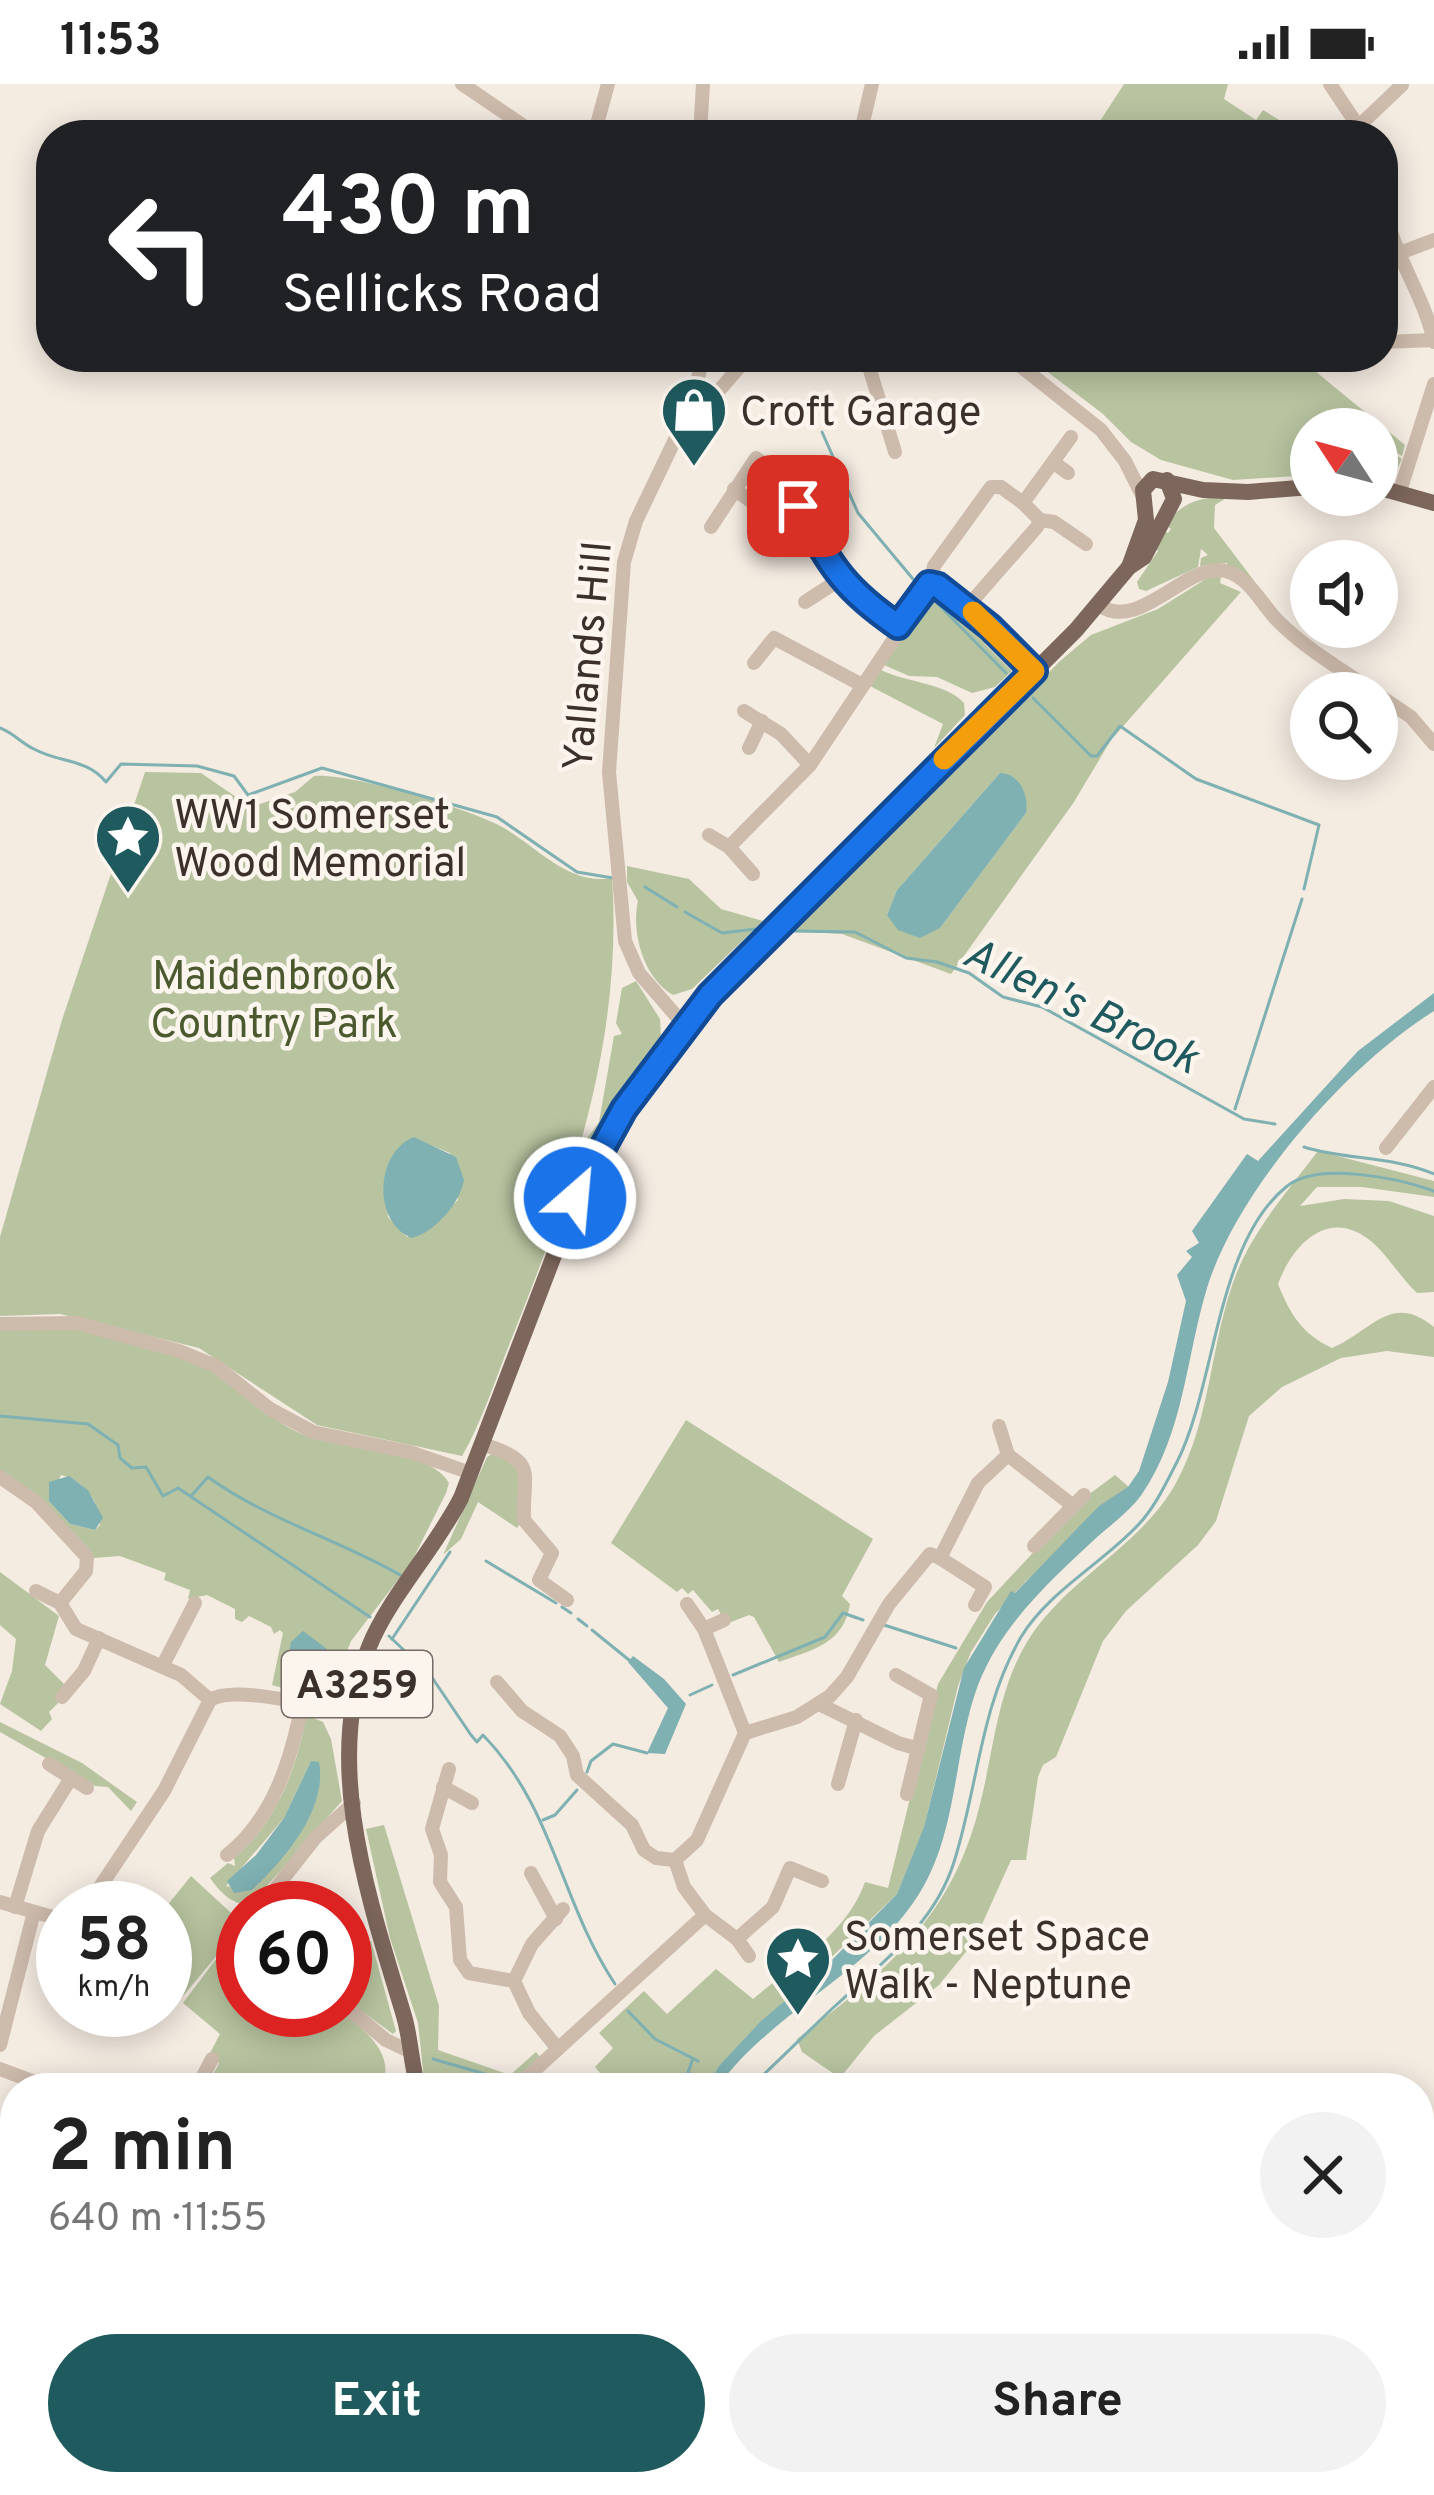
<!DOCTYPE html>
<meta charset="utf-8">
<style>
:root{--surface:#fff;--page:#f2f2f2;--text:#222;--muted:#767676;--accent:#1f5a5e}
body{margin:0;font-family:Overpass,sans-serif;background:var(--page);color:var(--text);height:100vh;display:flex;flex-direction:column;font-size:45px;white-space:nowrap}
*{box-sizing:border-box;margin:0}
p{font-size:39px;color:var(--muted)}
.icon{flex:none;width:66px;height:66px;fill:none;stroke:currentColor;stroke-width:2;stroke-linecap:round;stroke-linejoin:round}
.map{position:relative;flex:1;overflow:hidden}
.details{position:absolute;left:0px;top:1989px;width:1434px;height:423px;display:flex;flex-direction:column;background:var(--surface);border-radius:48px 48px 0 0;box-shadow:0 6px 30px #0003}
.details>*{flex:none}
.guide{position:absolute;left:36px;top:36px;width:1362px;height:252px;border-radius:48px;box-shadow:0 6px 30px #0003;background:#202124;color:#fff;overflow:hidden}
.needle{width:78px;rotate:306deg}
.fabs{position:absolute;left:1290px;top:324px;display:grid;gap:24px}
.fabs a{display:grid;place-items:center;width:108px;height:108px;border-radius:50%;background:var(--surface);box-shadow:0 6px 30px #0003;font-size:60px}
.speed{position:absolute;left:36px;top:1797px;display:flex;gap:24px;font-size:60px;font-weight:700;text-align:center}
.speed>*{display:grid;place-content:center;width:156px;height:156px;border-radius:50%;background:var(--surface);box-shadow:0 6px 30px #0003;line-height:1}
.speed small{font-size:30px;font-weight:400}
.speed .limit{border:18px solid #d22;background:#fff;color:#111}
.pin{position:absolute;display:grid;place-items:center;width:102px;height:102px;color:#fff;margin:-51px;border-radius:24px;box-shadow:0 6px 18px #0006}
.me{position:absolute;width:132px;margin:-66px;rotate:27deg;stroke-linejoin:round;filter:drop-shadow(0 0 9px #0008)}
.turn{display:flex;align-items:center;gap:42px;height:252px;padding:0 48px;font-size:54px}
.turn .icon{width:156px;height:156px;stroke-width:2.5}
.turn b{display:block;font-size:84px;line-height:102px}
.round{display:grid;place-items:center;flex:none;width:126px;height:126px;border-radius:63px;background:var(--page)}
.overview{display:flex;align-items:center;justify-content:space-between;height:204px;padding:0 48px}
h1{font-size:72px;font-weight:700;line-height:90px}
.button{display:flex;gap:24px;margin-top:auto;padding:24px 48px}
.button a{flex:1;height:138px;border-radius:72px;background:var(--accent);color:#fff;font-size:48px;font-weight:700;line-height:138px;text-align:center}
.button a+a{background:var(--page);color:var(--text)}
.status{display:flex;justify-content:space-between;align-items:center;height:84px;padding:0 60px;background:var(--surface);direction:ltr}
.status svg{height:33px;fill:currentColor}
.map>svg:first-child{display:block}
.green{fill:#b8c4a0;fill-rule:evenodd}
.water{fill:#7fb0b2}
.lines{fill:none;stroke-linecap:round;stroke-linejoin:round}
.stream{stroke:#7fb0b2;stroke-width:3}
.building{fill:#c8694b}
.minor{stroke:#cdbbac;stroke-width:14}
.major{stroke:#7d675c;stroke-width:16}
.rail{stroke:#3b302b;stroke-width:3;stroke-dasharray:3 9;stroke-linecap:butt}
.route-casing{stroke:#114b97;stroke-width:30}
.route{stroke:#1a73e8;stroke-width:21}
.slow{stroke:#f59e0b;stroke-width:21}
.labels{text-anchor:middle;stroke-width:9;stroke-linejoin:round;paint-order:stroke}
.shield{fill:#fbf5ee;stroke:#756b66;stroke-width:3}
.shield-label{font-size:39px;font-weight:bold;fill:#3b302b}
.poi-label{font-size:42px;fill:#3b302b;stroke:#fbf5ee;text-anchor:start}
.street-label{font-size:42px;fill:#3b302b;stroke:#fbf5ee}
.park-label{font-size:42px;fill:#4a5a2e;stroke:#fbf5ee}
.water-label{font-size:45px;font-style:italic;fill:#1f5a5e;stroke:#fbf5ee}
</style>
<div class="status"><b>11:53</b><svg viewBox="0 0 49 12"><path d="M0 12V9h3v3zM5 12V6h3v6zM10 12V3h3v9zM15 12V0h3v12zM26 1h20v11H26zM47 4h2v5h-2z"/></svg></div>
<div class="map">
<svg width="1434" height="2411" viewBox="0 0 1434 2411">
<rect width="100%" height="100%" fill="#f4ebe1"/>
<!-- green -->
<g class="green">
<path d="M1124,0H1228L1224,15L1256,36L1263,26L1292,44V50L1091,51Z"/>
<path d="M1028,273H1298L1405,361L1402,372L1382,361L1402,375L1396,387L1377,389V345H1311V391L1233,396L1161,376L1131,358L1103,330Z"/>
<path d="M1228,413L1215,421L1214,444L1255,498L1227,484V479L1200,482L1201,474L1208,471L1201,465L1198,483L1146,507L1139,505L1137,498L1158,467L1153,463L1162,446L1168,449L1171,445L1165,441C1182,418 1200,413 1228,413Z"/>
<path d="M1209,493H1221L1220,499L1241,508L1111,656L1074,718L951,890L842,850L792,847L1060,577L1091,551L1158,525ZM1000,689L1026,729L940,844L887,831L897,806Z"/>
<path d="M933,510L954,521L989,554L985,560L1012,587L995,603L972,609L937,593L909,592L882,580Z"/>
<path d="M879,585C905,599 945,598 964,619L965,631L934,664L943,640L870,602Z"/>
<path d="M145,688L201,689L236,713L260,720L295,708L314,692C351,689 471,725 504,744C537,763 570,802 612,794C623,953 573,1101 515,1246C498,1287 484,1334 462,1372L317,1341L199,1264L60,1230L0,1232V1153L62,936ZM433,1062L450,1069L458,1116L431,1142L407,1153L388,1133L385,1095Z"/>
<path d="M627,782L689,795L721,825L763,837L692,905L673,911C643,894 631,847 638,817L627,798Z"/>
<path d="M636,897L660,935L661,954L577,1090L588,1053L599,1038L614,952L622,950L616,939L622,904Z"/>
<path d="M1318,1067L1434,1097V1113L1362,1103H1317L1300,1122L1344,1115L1389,1117L1434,1132V1208L1417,1209C1401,1194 1388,1172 1372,1158C1330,1122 1293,1159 1278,1200C1290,1230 1302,1250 1332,1264C1373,1246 1391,1208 1434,1243V1273L1387,1267L1341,1274L1282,1303L1249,1332L1216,1437L1198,1461L1126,1527L1103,1557L1056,1673L1043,1681L1038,1693L1026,1776H1011L974,1858L939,1901L874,1952L840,1994L802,1968L797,1955C884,1889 951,1835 979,1724C994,1668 996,1610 1027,1558C1065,1495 1140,1464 1176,1399C1212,1334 1210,1256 1237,1188C1255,1144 1289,1105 1318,1067Z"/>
<path d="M75,1244C118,1253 167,1264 207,1283C244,1300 265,1336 304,1351C340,1363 432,1366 449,1399L446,1409L411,1479L351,1557L332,1605L308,1611L272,1601L283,1549L280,1546L274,1550L271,1543L249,1532L242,1538L235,1535V1525L207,1511L188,1515L190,1506L164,1496L166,1489L120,1472L93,1474L0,1387V1245ZM61,1391C85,1397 100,1417 100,1441L95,1446L70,1440L49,1417Z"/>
<path d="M686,1336L873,1455L842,1512L850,1520C844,1560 812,1566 779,1578L754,1533L749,1531L726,1540L718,1525L712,1528L693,1506L688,1510L682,1504L677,1508L611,1459Z"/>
<path d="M495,1368L511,1374L523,1390L519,1441L517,1444L478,1418L461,1455L443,1471L487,1373Z"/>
<path d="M1115,1391L1129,1403L1026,1497L995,1530L971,1568L958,1602L924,1744L897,1810L719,1982L706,2004H600L604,1994L595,1983L613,1964L599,1949L644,1907L667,1930L716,1885L753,1915C793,1881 847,1850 865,1798L888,1804L938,1600L987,1518L1084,1414Z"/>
<path d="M0,1488L59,1532L45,1581L64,1600L58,1619L49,1628L52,1635L41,1647L0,1620L12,1587L16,1555L0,1541Z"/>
<path d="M306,1631L323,1638L331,1655L342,1717L250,1821C231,1820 221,1809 210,1794L228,1779L235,1782L234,1774C276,1740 298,1682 306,1631ZM311,1677L295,1756L252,1806L226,1802L284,1734Z"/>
<path d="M0,1638L82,1679L137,1718L131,1727L108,1703L95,1702L0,1648Z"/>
<path d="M384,1741L439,1922L438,1966L510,1991L536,1968L541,1974L506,2004H425L418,1939L390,1854L366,1745Z"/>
<path d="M191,1792L243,1840L179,1917L165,1906V1824L147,1815L153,1810L166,1823Z"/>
<path d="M371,1857L396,1947L393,1950L345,1915V1880L352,1876L346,1862Z"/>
<path d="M225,1863L243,1877V1926H339C365,1947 396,1968 382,2004H206L219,1979L209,1971L220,1950L183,1919Z"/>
<path d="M1434,2153V2244L1419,2273V2177Z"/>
<path d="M1434,2273V2411H1362L1369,2397H1419V2306Z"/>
<path d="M104,2397H251L284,2411H91Z"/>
</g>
<!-- water -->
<g class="water">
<path d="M1000,689C1020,690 1029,711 1026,729L940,844L920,854L898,846L887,831L897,806Z"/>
<path d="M1434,909V927C1347,981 1237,1106 1207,1204C1186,1273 1184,1349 1142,1410C1130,1427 1111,1441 1096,1454C1049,1498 1002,1540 978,1601C953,1669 958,1748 919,1810C869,1890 772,1927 717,2004H706L719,1982L761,1937L825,1883L897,1810L924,1743L964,1584L1011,1507L1015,1509L1099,1422L1128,1403L1139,1387L1168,1298L1186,1217L1177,1191L1192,1173L1186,1167L1199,1159L1192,1147L1247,1070L1258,1077L1358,967Z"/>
<path d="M414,1053L456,1073L464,1096C460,1119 435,1148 412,1154C372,1139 375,1068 414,1053Z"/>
<path d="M69,1392L88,1406L103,1434L95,1446L70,1440L49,1417V1398Z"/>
<path d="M303,1547L327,1565L329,1579L318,1594L296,1592L287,1581L291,1558Z"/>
<path d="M633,1572L664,1595L686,1620L665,1670L647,1669L668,1624L628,1578Z"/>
<path d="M311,1677L319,1678C328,1725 284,1776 252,1806L234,1809L227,1797L256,1771L284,1734Z"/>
</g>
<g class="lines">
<!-- stream -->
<g class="stream">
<path d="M822,348L858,429L913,495"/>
<path d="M934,516L1006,589"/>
<path d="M1033,614L1091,672H1097L1120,642L1196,695L1319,741L1304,805"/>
<path d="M0,644C15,650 21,659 34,665C59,679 86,674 106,698L121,680L197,682L234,692L248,711L322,684L497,733L577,788L613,794"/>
<path d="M645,803L677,823"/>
<path d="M685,828L722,849L756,845"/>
<path d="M792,847L855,848L906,874L937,878L969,889L1003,913L1042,923L1244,1035L1275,1040"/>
<path d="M1235,1025L1302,815"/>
<path d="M1304,1063C1345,1076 1393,1072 1434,1090"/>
<path d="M0,1332L88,1340L118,1361L120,1374L132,1384L146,1383L163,1412L178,1404L370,1533"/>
<path d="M192,1411L208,1393C266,1435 339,1456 400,1491"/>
<path d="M486,1477L556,1519"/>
<path d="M562,1523L571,1529"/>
<path d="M578,1535L587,1542"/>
<path d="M884,1541L956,1564"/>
<path d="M592,1546L629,1576"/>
<path d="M389,1552L431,1592L471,1651L477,1658L483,1651C554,1724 560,1817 615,1900"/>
<path d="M392,1555L450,1468"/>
<path d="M733,1591L825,1553L843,1529L863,1536"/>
<path d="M690,1611L712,1601"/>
<path d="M587,1688L591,1677L613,1660L647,1669"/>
<path d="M543,1736L555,1731L577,1706"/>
<path d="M628,1927L655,1955L698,1977"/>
<path d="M433,1975L499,1994"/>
<path d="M734,2003L735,2004"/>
<path d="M683,2004L692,1977"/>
<path d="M749,2004C778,1978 805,1950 834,1923C881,1879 934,1842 954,1778C978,1703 980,1623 1021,1553C1049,1507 1103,1479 1139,1440C1155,1423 1166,1399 1177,1378C1216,1301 1216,1160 1286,1103C1317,1077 1398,1094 1434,1107"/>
<path d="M555,2411L558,2397"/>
</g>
</g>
<!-- building -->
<path class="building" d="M564,2397H644L637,2411H592Z"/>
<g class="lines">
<!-- minor -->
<g class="minor">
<path d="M462,0L537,51"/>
<path d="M1330,0L1364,51"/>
<path d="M1360,41L1402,1"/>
<path d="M594,51L608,0"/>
<path d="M700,51L703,0"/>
<path d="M860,51L872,0"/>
<path d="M1383,114L1387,133"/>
<path d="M1383,133H1387C1397,177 1425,214 1434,258"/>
<path d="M1397,170L1434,156"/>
<path d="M1383,258L1434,256"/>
<path d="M866,273L895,368"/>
<path d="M1009,273L1101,346L1125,377L1142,411"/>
<path d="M692,320L710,317L748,273"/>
<path d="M1053,378L1068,389"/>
<path d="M734,405L755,420"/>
<path d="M1400,407L1434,300"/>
<path d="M1040,436L1054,438L1086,460"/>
<path d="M711,443L756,374L782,394L839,496"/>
<path d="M930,501L967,523L1033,587"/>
<path d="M805,518L839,496L898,542"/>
<path d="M1099,521C1136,548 1180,487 1217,486C1247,486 1261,521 1279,538C1307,566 1344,587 1376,609"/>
<path d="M967,523L1037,443L1040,436L1023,419L1071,353"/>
<path d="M754,579L774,554L862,601"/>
<path d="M1377,610L1411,633L1434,660"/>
<path d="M744,627L781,650L810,681"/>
<path d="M749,664L762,637"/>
<path d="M709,751L729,763L810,681L930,501L934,482L991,403H1001L1023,419"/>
<path d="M729,763L753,790"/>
<path d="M685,942L639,889L625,857L609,688L624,478L636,437L692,320L703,273"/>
<path d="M1386,1064L1434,1003"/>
<path d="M0,1240L77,1239L179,1267L216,1282L270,1325L313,1348L410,1368L471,1389"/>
<path d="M999,1342L1008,1371"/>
<path d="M482,1360C540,1378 522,1388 524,1436L552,1469L539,1496L567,1516"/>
<path d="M0,1393L36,1418L87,1473L86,1487L60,1519"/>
<path d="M1034,1462L1084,1411"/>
<path d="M940,1474L985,1503L975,1521"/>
<path d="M36,1507L60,1519L76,1545L181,1591L210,1616"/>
<path d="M704,1545L724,1536"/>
<path d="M163,1581L195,1519"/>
<path d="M896,1591L931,1611L907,1710"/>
<path d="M497,1598L522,1627L560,1652L573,1672L577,1691L632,1741L644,1766L656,1774L675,1776"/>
<path d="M62,1613L84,1587L99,1554"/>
<path d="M819,1620L898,1659L919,1665"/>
<path d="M745,1649L797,1633L830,1612L847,1593L889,1520L930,1470L940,1474L978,1399L1008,1371L1072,1421"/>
<path d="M49,1680L87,1704"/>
<path d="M449,1685L432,1745L441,1771L440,1798L456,1823L460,1876L469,1889L514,1897L529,1929L558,1965"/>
<path d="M838,1700L856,1636"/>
<path d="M443,1703L472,1719"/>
<path d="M227,1771C273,1735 291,1676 302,1620"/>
<path d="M531,1789L556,1835"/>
<path d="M0,1818L63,1836"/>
<path d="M15,1823L38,1747L71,1694"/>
<path d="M86,1824L164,1707L210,1616C236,1600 319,1624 352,1628"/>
<path d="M260,1824L316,1753L354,1719"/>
<path d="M705,1831L737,1855L773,1823L790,1784L822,1797"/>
<path d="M737,1855L749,1872"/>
<path d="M514,1897L532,1860L563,1825"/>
<path d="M345,1922L386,1956L409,1967"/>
<path d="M0,1961L34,1828"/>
<path d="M0,1985L51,2004"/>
<path d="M197,2004L212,1975"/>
<path d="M515,2004L705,1831L684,1803L675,1776L697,1756L745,1649L704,1545L687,1520"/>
<path d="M0,2060L15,2064"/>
<path d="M0,2205L15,2203"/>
<path d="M0,2295L15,2302"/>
<path d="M708,2397L735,2411"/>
<path d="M0,2406L6,2411"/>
<path d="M695,2411L701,2397"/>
<path d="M1092,2411L1099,2397"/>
</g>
<!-- major -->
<g class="major">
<path d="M1377,403L1434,419"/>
<path d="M1129,483L1146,436L1143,406L1153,395L1203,406L1248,408L1311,403"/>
<path d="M418,2004C411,1980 411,1956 404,1932C370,1818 321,1679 369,1563C389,1513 435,1465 461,1414L576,1114L650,986L710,911L1076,546L1129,483L1144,473L1174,415L1167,396"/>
<path d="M408,2411V2397"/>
</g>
<!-- rail -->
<g class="rail">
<path d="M1419,2127L1434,2102"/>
<path d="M1260,2411L1267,2397"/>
</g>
</g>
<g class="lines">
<!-- route casing -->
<g class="route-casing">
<path id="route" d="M575,1114L624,1025L710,911L1034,587L990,543L938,502L929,500L898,542C841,503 831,481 798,422"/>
</g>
<!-- route -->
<use href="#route" class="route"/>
<!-- slow -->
<path class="slow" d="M944,675L1034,587L973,528"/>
</g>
<!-- icons -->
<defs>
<g id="shop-pin" transform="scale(3.45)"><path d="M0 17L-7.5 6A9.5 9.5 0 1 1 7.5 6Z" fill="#1f5a5e" stroke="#fbf5ee"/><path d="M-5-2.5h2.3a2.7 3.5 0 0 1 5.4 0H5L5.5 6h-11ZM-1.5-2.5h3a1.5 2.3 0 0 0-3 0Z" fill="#fff"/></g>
<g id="sight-pin" transform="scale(3.45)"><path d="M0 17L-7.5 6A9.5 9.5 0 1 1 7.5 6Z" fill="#1f5a5e" stroke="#fbf5ee"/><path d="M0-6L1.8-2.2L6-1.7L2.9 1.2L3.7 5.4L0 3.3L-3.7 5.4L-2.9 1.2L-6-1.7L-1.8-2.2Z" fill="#fff"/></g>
</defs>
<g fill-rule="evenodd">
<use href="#shop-pin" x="694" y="326"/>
<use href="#sight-pin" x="128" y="753"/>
<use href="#sight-pin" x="798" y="1875"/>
</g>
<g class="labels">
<!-- shield labels -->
<rect class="shield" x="282" y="1567" width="150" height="66" rx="9"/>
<g class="shield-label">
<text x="357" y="1614">A3259</text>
</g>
<!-- poi labels -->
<g class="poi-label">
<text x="740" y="341">Croft Garage</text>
<text x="174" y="744">WW1 Somerset<tspan x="174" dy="48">Wood Memorial</tspan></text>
<text x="844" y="1866">Somerset Space<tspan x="844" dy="48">Walk - Neptune</tspan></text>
</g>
<!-- street labels -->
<g class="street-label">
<text transform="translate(586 572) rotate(-85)" y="15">Yallands Hill</text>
</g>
<!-- park labels -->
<g class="park-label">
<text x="274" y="905">Maidenbrook<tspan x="274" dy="48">Country Park</tspan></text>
</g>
<!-- water labels -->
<g class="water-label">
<text transform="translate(1082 920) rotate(26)" y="16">Allen's Brook</text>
</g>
</g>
</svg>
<div class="fabs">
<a><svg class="needle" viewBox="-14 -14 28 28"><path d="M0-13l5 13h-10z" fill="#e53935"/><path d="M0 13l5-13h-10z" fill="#767676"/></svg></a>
<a><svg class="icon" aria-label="sound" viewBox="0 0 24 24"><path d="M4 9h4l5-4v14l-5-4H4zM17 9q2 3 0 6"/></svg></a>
<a><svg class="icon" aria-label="search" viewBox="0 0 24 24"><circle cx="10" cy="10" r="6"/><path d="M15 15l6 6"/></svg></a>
</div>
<div class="speed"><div>58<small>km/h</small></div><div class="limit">60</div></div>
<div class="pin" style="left:798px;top:422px;background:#d93025"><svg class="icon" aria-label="arrive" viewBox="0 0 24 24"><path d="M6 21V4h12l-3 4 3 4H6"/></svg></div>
<svg class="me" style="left:575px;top:1114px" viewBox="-20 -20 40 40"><circle r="17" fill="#1a73e8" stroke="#fff" stroke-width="3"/><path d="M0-11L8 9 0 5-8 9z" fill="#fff"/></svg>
<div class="guide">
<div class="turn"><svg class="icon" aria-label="left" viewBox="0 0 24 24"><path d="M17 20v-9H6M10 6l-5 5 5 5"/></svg><div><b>430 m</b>Sellicks Road</div></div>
</div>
<section class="details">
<div class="overview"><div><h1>2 min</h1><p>640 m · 11:55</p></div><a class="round"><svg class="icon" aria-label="close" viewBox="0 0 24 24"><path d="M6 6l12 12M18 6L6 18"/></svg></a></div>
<div class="button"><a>Exit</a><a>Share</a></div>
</section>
</div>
